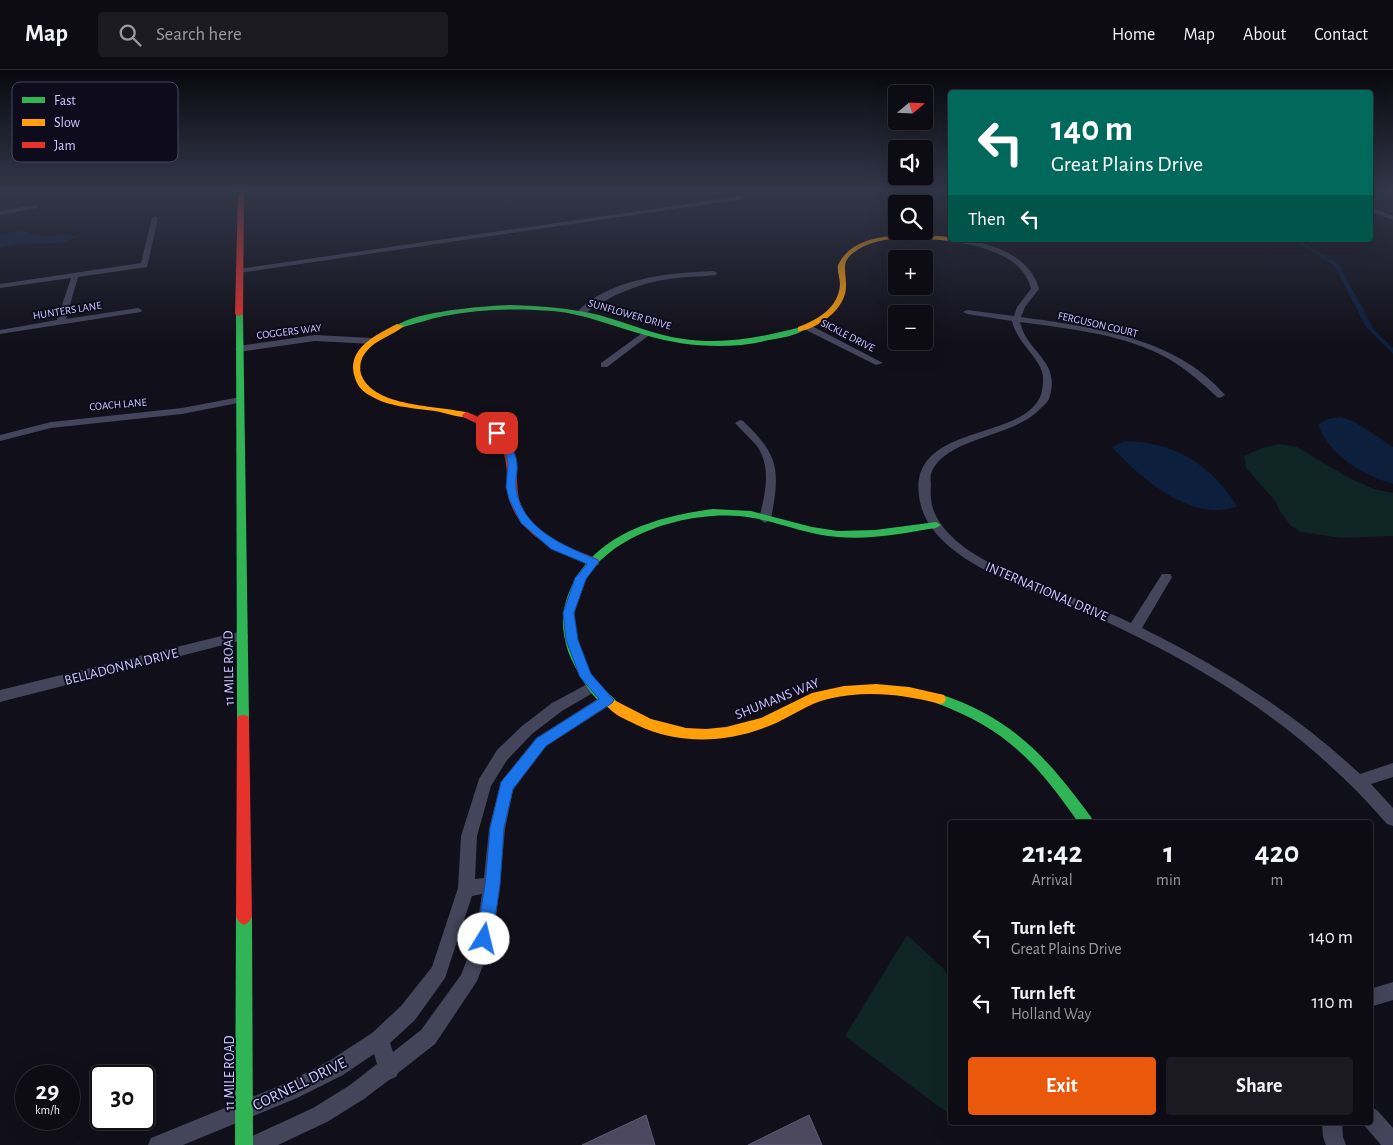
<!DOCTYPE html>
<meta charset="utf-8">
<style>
:root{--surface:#0d0b13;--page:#1b1921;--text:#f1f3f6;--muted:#9a9ba0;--line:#2d2b33;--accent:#ea580c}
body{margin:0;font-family:"Alegreya Sans",sans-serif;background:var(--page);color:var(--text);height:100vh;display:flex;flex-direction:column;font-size:19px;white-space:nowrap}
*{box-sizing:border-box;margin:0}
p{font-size:16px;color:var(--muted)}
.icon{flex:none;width:28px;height:28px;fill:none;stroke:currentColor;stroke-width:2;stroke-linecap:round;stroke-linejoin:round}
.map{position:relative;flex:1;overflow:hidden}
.sheet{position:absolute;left:948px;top:750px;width:425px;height:305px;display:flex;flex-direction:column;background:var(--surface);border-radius:5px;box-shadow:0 5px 20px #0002,0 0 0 1px var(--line)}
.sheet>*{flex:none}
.top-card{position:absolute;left:948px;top:20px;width:425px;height:152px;border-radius:5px;box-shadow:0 5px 20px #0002,0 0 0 1px var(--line);background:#00695c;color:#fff;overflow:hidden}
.needle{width:32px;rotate:71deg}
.buttons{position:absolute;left:888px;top:15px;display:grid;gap:10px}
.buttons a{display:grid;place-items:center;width:45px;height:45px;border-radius:5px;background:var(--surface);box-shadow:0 5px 20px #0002,0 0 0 1px var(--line);font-size:25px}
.speed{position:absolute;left:15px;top:995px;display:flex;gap:10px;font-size:25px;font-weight:700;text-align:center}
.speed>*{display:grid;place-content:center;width:65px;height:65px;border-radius:50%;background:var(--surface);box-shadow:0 5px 20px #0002,0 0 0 1px var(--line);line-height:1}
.speed small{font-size:12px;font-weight:400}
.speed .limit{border:2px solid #111;border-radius:8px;background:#fff;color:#111}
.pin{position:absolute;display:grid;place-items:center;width:42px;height:42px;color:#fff;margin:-21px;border-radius:10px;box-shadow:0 2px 8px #0006}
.me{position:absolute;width:55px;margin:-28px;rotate:9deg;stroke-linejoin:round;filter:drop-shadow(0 0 4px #0008)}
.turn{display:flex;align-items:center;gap:18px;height:105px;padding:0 20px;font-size:22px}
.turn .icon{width:65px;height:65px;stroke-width:2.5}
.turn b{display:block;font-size:35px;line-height:42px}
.then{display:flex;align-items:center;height:48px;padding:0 20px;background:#0003;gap:10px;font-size:19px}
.eta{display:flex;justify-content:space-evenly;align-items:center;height:85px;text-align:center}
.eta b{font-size:30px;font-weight:700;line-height:35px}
.cta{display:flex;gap:10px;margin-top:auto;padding:10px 20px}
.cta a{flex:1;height:58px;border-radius:5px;background:var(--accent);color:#fff;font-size:20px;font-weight:700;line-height:58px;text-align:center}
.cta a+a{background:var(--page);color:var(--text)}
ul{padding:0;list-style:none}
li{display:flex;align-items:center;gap:15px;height:65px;padding:0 20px}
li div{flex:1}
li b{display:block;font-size:19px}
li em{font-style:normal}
header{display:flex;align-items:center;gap:30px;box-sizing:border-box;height:70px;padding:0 25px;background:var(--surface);border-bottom:1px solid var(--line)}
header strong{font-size:24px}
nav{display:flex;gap:28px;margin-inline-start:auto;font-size:18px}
.search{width:350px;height:45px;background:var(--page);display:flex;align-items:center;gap:12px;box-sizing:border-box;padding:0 18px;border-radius:5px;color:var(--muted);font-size:19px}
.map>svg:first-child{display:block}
.green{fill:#0f2424}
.water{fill:#0c1f3d}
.building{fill:#4a475e;stroke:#5e5b77}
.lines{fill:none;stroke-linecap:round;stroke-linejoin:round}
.street{fill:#44445a;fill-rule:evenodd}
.fast{fill:#30b455;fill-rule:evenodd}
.slow{fill:#ff9f0a;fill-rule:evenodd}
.jam{fill:#e5322d;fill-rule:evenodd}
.route{fill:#1a73e8;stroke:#114b97}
.labels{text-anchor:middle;stroke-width:4;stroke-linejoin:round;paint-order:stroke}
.far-street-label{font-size:11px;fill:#cdc8ff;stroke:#0e0b1d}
.street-label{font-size:14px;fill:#cdc8ff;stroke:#0e0b1d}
.near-street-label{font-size:16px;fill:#cdc8ff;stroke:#0e0b1d}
.key{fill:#0e0b1d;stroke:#474461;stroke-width:1}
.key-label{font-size:14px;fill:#cdc8ff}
</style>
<header>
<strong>Map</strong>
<div class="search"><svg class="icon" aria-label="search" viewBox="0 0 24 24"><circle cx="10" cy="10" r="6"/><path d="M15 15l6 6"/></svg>Search here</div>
<nav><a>Home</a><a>Map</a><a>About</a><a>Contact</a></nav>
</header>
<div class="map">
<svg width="1393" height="1075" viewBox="0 0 1393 1075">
<rect width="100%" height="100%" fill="#110f19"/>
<!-- green -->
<g class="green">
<path d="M1384,121H1393V143L1370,135V126L1383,124Z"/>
<path d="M1279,374L1297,377L1349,408L1374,419L1393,423V466L1342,468L1301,462L1291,456L1279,440L1276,432L1246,398L1244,386L1262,378Z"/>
<path d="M907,865L944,899L950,909V1045L845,966Z"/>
</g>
<!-- water -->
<g class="water">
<path d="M16,161C29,161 32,165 40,166C53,168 65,161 77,167L61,173L21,174L0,178V165Z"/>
<path d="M1294,170H1298L1338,194L1375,261L1393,278V284L1366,257L1335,196Z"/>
<path d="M1341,347L1355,352L1393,377V414C1361,404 1331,387 1318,355L1327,349Z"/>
<path d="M1125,371C1175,372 1210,394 1237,436C1193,454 1140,408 1112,377Z"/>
</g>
<!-- building -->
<g class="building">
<path d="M646,1045L655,1075H582Z"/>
<path d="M809,1045L822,1075H748Z"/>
</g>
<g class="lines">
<!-- street -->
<g class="street">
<path d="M741,126L743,127V129L239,203L235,201L239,199Z"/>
<path d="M35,135L37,136V138L0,145V141Z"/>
<path d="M1370,137L1393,146V150L1370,141Z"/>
<path d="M155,146L158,148L147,197L78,207L66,249L138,238L142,240L141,242L0,264V260L57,250L71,208L0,218V214L141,193L152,148Z"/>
<path d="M954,170C986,170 1030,184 1039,219L1025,237L1021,247C1091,257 1176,267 1225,325L1220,328L1217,327C1202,313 1186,299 1169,289C1125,264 1070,259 1020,252C1027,284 1062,290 1049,329C1047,333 1042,337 1039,340C1014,367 942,368 931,404C930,407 931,412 931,415C930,427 931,437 937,448C961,490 1030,510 1072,527C1092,535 1112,544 1131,553L1162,504H1170L1172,507L1142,558C1221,597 1295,643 1360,704L1393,693V707L1371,714L1393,738V756L1387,754C1337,696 1279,649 1214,609C1175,585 1135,565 1094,546C1043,523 933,495 920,432C904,354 1016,372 1039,329C1042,325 1043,314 1043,309C1044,291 1017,274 1012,251L967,244L963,242L967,240L1014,246L1017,237L1031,219C1025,193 1000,183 976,176C969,174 960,174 954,170Z"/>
<path d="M713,201L717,203L716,205C703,207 689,206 677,208C641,212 612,224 583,245L576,243C609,208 668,203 713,201Z"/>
<path d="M804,255H810L883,293L876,295L804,259Z"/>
<path d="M645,261L652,263L607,297H601V293Z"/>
<path d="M315,265L372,268L376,271L372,274L315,271L239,282L235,279L239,276Z"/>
<path d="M240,327L243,328V332L182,344L51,358L0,371V365L51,352L182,338Z"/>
<path d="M740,350L743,351C780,386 780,401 771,449L765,453L759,449C765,425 772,398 757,376C750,368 742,361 735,353Z"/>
<path d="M242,561L247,563L248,566L247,569L0,632V620Z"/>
<path d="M593,611L598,612L600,616L598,620L562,641L532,664L507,690L491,716L477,766L475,809L484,808L489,759L501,712L536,668L602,626L607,624L612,626L614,630L612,634L546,676L513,720L505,759L500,815L493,869L477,911L435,974L398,1003L396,1007L389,1010L364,1029L327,1052L278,1075H245L248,1068L313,1038L350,1015L377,994L374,984L343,1005L297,1028L183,1075H148L151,1068L284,1014L329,991L372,963L401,936L432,897L458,818L461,766L479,709L497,680L522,656L552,633ZM482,824L475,869L461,905L421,960L393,982L390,973L415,950L445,908L472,826Z"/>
<path d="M1393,912V930L1370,937V919Z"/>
<path d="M1370,1037L1377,1040L1393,1058V1075H1381L1363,1054L1362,1052H1370Z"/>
<path d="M1322,1052H1342L1343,1067L1346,1075H1326L1323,1067Z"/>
</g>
<!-- fast -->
<g class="fast">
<path d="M511,235C541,236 570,238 599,245C628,253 654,265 684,269C725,275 762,267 801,257L805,259C796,266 780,268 769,270C729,280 685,277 645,265C614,257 586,244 553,241C517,238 480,239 444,246C429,249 415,254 400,258L396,256C417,241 484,236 511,235Z"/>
<path d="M236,242L243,244L249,650L248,654L243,655L238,654L237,650Z"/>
<path d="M713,439L751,441L812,457L838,461L875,460L936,452L941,455L936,458C904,463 871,470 838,467C804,465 773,449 739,446C664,440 549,486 579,579C584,595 594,609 605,621C610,625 615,628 618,634L616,638C598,644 573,595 568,581C564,568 561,553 564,540C579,469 650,447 713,439Z"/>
<path d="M940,624C1012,648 1047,687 1091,747L1093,752H1078C1036,692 1006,659 936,633L934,629L936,625Z"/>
<path d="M244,839L249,842L252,847L253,1075H235L236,847L239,842Z"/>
</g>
<!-- slow -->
<g class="slow">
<path d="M924,165L950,167V170H952L950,171C920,168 878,163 853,183C841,192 846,201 846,214C847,231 834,245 820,253C813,257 806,261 798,261V257C817,250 839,238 840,214C840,208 837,202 838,195C853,164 894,165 924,165Z"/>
<path d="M397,254L404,256C392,266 376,269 366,282C361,288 359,296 361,304C373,338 438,335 469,343V347C459,348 446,343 435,341C413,338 388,337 369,325C362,321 357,315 355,308C345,279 376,265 397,254Z"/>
<path d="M876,614L909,617L944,625L946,629L944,633L940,634C903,624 865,620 828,629C806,634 790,648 769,656C727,673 679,675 637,655C627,650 611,644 606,634L608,630L612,629L651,649L686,658L706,659L726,657L761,648L812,623L844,616Z"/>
</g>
<!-- jam -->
<g class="jam">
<path d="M238,121H244L243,244L239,246L235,244Z"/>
<path d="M466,342C495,351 515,372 517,402C517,415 517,428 523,439C538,467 570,478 598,489L599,492L598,495H590C560,482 526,469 512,437C507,427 507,417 507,407C507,372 493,360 463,347L462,345Z"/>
<path d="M243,645L248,646L249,650L252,847L249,852L244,855L239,852L236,847L237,650L238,646Z"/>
</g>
</g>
<!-- sky -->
<linearGradient id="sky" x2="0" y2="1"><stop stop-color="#09080e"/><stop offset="0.44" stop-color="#323749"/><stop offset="1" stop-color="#323749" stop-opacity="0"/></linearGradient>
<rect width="1393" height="272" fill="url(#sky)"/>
<!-- route -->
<path class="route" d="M497,360L500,361C508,372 516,380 517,394C518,402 515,410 516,417C520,459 565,476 598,490L599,492L586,509L574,543L578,570L591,604L614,630L612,633L546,676L513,719L504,758L500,815L492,869L490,875L484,877L478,875L476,869L485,815L490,758L501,712L537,668L599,629L580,607L566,570L563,543L575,508L587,494L551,479L521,453L509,429L506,417L508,394L505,380L492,363Z"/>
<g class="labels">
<!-- far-street labels -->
<g class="far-street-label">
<text transform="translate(67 240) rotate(-9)" y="4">HUNTERS LANE</text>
<text transform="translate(630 244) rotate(16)" y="4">SUNFLOWER DRIVE</text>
<text transform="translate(1098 254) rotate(13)" y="4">FERGUSON COURT</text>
<text transform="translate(289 261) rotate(-7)" y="4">COGGERS WAY</text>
<text transform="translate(848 265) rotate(27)" y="4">SICKLE DRIVE</text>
<text transform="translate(118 334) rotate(-5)" y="4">COACH LANE</text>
</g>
<!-- street labels -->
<g class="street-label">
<text transform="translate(1047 521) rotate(23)" y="5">INTERNATIONAL DRIVE</text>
<text transform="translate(121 596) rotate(-14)" y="5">BELLADONNA DRIVE</text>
<text transform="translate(228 598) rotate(-91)" y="5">11 MILE ROAD</text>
<text transform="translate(777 628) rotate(-22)" y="5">SHUMANS WAY</text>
<text transform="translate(229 1003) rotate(-90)" y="5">11 MILE ROAD</text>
</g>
<!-- near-street labels -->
<g class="near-street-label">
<text transform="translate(299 1013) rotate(-26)" y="6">CORNELL DRIVE</text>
</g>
</g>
<!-- legend -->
<rect x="12" y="12" width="166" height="80" rx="8" class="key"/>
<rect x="22" y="27" width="23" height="6" fill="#30b455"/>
<rect x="22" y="49" width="23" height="7" fill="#ff9f0a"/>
<rect x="22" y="72" width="23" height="6" fill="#e5322d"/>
<g class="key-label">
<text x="54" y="35">Fast</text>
<text x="54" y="57">Slow</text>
<text x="54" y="80">Jam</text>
</g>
</svg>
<div class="buttons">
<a><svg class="needle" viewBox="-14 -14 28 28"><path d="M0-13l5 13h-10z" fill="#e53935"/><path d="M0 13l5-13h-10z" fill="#9a9ba0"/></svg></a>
<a><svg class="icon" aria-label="sound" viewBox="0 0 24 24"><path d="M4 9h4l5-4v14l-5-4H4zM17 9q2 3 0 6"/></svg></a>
<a><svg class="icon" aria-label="search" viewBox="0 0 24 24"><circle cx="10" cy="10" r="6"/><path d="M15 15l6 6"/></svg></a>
<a>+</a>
<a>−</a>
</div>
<div class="speed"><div>29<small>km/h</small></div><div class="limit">30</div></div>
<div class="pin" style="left:497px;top:363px;background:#d93025"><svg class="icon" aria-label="arrive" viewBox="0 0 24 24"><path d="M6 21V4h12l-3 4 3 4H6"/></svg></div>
<svg class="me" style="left:484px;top:869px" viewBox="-20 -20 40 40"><circle r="19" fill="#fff"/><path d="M0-13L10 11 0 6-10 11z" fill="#1a73e8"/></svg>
<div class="top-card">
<div class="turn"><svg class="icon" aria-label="left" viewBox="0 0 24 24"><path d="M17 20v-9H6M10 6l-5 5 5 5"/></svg><div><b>140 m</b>Great Plains Drive</div></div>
<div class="then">Then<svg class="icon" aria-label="left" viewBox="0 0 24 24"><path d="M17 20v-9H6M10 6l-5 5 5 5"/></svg></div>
</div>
<section class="sheet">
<div class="eta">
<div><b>21:42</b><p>Arrival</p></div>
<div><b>1</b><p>min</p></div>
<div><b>420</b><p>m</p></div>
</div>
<ul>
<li><svg class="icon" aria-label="left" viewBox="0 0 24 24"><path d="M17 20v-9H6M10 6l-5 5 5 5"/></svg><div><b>Turn left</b><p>Great Plains Drive</p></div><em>140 m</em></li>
<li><svg class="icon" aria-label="left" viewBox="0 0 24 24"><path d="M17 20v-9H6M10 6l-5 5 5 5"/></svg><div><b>Turn left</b><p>Holland Way</p></div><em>110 m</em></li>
</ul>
<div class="cta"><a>Exit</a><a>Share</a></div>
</section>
</div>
